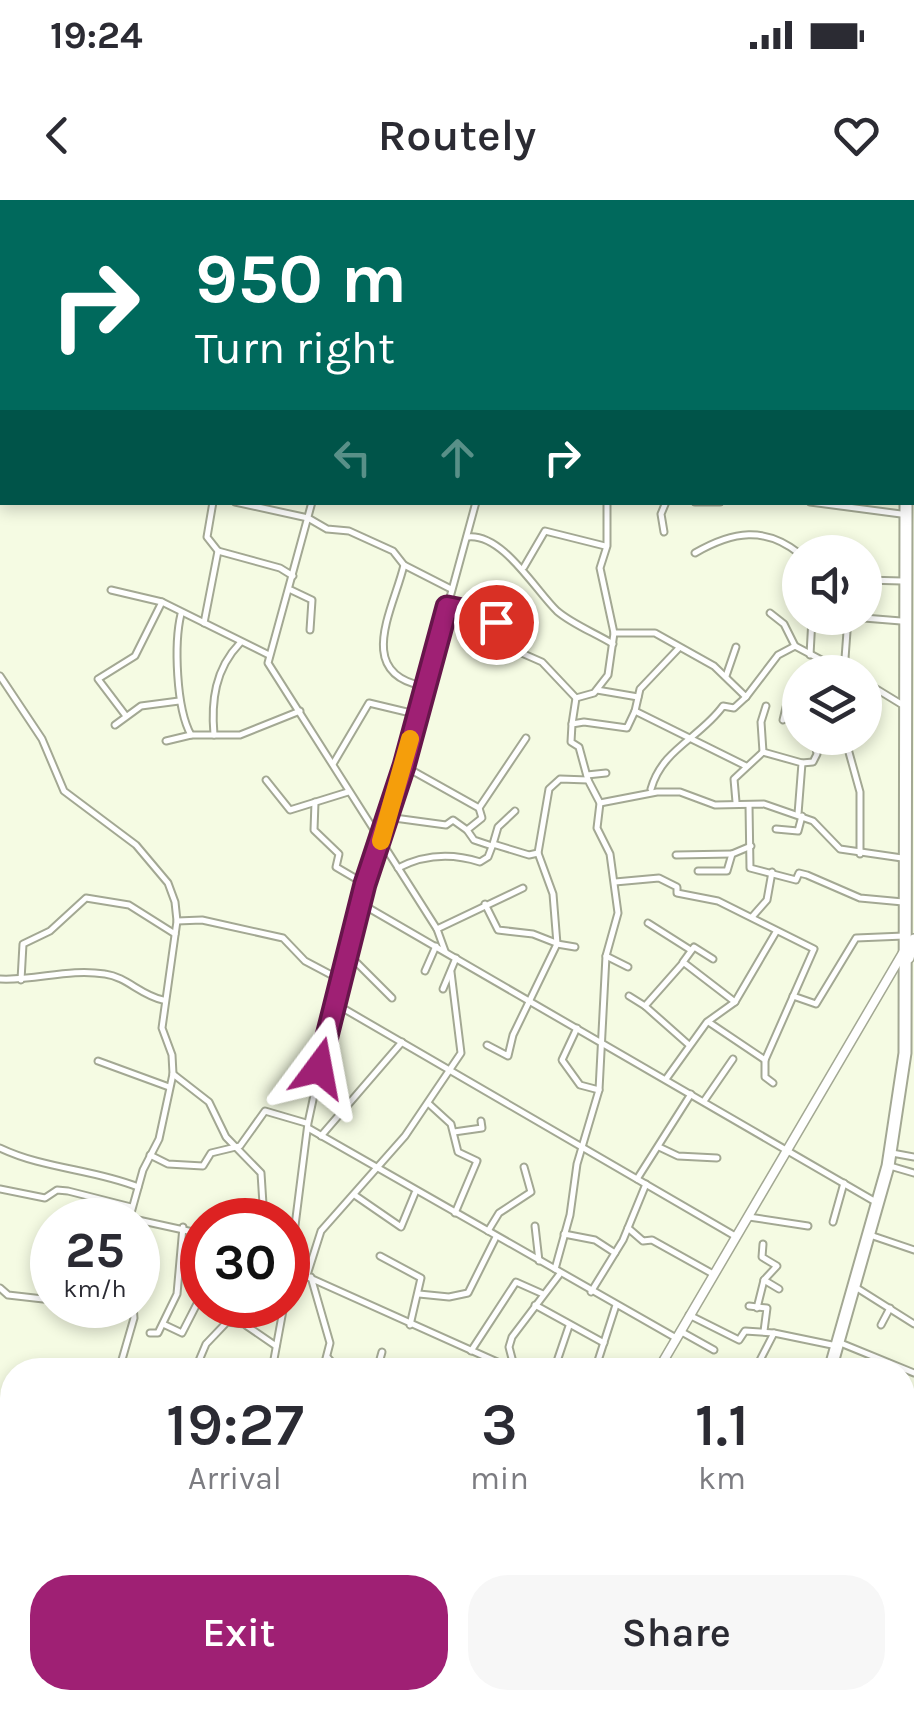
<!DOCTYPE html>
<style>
:root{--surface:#fff;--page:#f7f7f7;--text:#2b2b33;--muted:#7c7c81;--accent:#9f2074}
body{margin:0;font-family:Karla,sans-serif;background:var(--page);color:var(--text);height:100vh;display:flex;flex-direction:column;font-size:38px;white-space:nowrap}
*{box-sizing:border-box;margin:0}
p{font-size:32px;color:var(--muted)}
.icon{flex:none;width:55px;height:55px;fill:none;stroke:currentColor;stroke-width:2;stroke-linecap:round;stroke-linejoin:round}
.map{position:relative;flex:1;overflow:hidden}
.panel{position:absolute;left:0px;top:1158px;width:915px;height:352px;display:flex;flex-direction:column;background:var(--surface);border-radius:40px 40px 0 0;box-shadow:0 5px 15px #0003}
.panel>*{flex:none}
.hud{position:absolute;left:0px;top:0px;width:915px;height:305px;box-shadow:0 5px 15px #0003;background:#00695c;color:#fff;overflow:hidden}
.buttons{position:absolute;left:782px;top:335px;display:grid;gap:20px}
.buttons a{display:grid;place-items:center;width:100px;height:100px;border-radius:50%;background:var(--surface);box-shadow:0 5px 15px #0003;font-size:50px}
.speed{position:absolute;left:30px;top:998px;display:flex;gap:20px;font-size:50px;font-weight:700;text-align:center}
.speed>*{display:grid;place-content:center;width:130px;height:130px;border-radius:50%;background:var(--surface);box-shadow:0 5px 15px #0003;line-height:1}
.speed small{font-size:25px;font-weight:400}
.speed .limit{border:15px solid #d22;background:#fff;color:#111}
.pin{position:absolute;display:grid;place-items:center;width:85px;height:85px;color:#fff;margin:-42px;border:5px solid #fff;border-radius:50%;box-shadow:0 2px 10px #0007}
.me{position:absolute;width:110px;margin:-55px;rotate:13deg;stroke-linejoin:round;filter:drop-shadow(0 0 8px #0008)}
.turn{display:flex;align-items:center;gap:35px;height:210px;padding:0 30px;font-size:45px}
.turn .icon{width:130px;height:130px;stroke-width:2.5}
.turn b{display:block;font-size:70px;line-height:85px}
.lanes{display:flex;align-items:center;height:95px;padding:0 30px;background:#0003;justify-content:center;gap:50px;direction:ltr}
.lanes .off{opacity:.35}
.eta{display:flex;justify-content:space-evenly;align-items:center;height:170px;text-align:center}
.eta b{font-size:60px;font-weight:600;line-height:70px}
.button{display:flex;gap:20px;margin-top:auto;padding:20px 30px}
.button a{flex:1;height:115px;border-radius:40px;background:var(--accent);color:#fff;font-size:40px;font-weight:600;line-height:115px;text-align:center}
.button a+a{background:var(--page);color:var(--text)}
.status{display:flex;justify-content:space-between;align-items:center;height:70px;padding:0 50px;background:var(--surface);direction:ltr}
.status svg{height:28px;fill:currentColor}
header{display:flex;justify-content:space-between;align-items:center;height:130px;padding:0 30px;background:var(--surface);font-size:45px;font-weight:600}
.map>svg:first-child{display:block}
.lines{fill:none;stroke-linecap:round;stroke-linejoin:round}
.minor-casing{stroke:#a3a893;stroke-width:9}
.tertiary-casing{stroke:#a3a893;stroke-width:11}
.secondary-casing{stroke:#a3a893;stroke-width:12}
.trunk-casing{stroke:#a3a893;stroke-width:15}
.minor{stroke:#fff;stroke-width:5}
.tertiary{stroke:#fff;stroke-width:8}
.secondary{stroke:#fff;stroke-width:9}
.trunk{stroke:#fff;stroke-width:11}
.route-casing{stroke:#67154b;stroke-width:25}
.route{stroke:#9f2074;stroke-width:18}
.slow{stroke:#f59e0b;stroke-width:18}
</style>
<div class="status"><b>19:24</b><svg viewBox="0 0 49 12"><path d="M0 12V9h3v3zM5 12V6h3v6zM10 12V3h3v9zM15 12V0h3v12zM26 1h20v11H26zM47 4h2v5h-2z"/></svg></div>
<header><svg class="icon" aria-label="back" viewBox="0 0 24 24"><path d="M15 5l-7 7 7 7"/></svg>Routely<svg class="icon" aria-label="heart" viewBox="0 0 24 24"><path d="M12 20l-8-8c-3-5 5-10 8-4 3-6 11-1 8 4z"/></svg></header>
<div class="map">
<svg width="914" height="1509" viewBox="0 0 914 1509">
<rect width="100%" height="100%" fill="#f5fbe3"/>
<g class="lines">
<!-- minor casing -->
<g class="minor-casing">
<g id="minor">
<path d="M281,0L282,2"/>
<path d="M385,0L392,2"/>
<path d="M680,0L683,2"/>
<path d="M760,0L762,2"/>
<path d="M23,2L28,0"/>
<path d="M153,2V0"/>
<path d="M412,2V0"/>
<path d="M449,2L450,0"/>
<path d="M555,2L556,0"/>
<path d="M741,2L743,0"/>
<path d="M0,22L2,16"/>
<path d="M235,302L308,318L327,329L349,331L393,351L404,365L451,389"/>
<path d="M312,302L268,463L437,729L445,751"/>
<path d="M695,302H720"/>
<path d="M810,302L901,314"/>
<path d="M664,332L661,314L666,302"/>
<path d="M467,337C502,332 535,390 557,411C572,424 595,433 613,444"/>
<path d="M218,351L280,368L293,376"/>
<path d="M695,353C733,331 765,326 800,354"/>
<path d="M404,365C394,408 354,473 423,486"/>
<path d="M524,367L545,331L605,346"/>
<path d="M865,380L902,381"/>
<path d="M111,390L162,402L269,455"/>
<path d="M291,390L312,400L310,430"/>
<path d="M447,407L492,417L517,451L542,462L576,498"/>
<path d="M770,413L784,424L795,446"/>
<path d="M181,414C174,443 176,508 191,535"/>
<path d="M864,418L901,421"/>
<path d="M204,423L218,351L207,337L213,302"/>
<path d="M614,433H655L714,466L746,497L778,455L795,446L844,472"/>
<path d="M810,455L812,418"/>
<path d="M844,472L848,418"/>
<path d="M0,476L42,539L64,591L136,645L168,683L175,702L177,721L162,828L172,855L173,874L159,939L143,970L129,1020"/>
<path d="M726,476L736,447"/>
<path d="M865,482L901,504"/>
<path d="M597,490L638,497"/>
<path d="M635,511L640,489L678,449"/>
<path d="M126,516L98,479L135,456L162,402"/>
<path d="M783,520L789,495L800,480"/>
<path d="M572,524L576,498L594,493L608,475L614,433L600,368L607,346V302"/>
<path d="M115,525L141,506L179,501"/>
<path d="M214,535C211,501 215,469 240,443"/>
<path d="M845,538L860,592V654"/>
<path d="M166,541L191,535H240L300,511"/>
<path d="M763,552L761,522L766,506"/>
<path d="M802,563L813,562L817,554L814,538"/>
<path d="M333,564L369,503L415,514"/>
<path d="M404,566L479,608L526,538"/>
<path d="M587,575L606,573"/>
<path d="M266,580L290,610L348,592"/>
<path d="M588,580L579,547L571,542L572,524L584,522L627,528L635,511L746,566"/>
<path d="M651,589C662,549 700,538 723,506L734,508L746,497"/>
<path d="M315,602L314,630L339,654L336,667L365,684"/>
<path d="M736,602L734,579L763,552L802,563L798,614"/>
<path d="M600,603L657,592H680L715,605L764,604L813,621L840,649L902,658"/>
<path d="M749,605L750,668L796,680L799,673L807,675L860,698L903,702"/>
<path d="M479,608L482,618L467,630L474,640L489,645"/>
<path d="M387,617L446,625L453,620L467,630"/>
<path d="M776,629L798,631L802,616"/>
<path d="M493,644L498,627L515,611"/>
<path d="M676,655L732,654"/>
<path d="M398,668C425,654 452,653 480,662L488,657L493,644L529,655L538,653"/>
<path d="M698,671H727L732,654L751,646"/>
<path d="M615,682L659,678L677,687V693L718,701L814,749L765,860V877L773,883"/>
<path d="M360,703L874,1001"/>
<path d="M485,704L498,730L533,734L556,743"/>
<path d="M752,717L767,700L772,672"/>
<path d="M177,721L202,720L283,738L305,761L339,779"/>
<path d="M648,723L689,749"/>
<path d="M437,729L523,688"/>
<path d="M557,744L575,747"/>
<path d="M347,753L392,798"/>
<path d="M606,756L628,767"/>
<path d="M683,763L645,806L689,845"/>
<path d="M425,771L436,746"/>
<path d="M0,779C36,781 68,768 105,774C127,777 140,795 163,800"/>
<path d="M21,780L23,744L50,731L86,698L129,705L175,734"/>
<path d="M443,789L456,758"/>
<path d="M629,796L645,806"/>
<path d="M793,796L816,804L856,738L904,736"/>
<path d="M735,802L776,732"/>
<path d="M334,803L735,1036"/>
<path d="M710,823L765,860"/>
<path d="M577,828L562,860L580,885L599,890"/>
<path d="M487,845L508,856L513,835L557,744L553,694L538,653L549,589L560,579L588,580L600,603L597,628L610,654L618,713L606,756L599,890L577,964L570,1015L555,1069"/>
<path d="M98,861L169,887"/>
<path d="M173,874L209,902L226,937L261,973L264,1020"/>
<path d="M666,879L707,822L735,802L683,762L694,747L713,759"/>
<path d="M704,901L733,859"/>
<path d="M428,903L451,924L458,952L477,961L455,1013"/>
<path d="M308,928L676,1138"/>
<path d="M454,932L482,928L481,921"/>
<path d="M321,936L402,842"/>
<path d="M659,947L678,956L717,958"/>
<path d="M0,948C44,969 93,969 138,987"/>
<path d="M892,953L914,957"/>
<path d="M150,955L168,964L203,966L211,953L240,946L265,911L306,923"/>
<path d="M890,966L914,973"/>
<path d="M637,979L691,894"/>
<path d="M0,989L45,998L57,990L68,991L131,1007"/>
<path d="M356,996L401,1027L415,993"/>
<path d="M749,1017L808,1026"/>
<path d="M129,1018L202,1034"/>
<path d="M833,1022L844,983"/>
<path d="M535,1026L539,1061"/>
<path d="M628,1028L643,1041L652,1040L713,1074"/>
<path d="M488,1031L499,1013L531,992L524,967"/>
<path d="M564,1034L595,1040L615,1053"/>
<path d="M870,1035L914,1050"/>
<path d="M380,1056L421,1078L410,1125"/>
<path d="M290,1069L515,1170"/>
<path d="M307,1075L321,1031L405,936L461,853L451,772"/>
<path d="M311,1077L330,1143L323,1170"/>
<path d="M764,1080L779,1089"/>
<path d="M288,1081L308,923L339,779L404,566L476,302"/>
<path d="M0,1088L8,1095L52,1100"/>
<path d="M857,1088L914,1124"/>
<path d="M591,1092L623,1040L646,984"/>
<path d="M419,1094L449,1097L468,1093L496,1037"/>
<path d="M106,1105L133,1108"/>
<path d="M535,1105L604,1143"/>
<path d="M749,1106L767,1108L764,1131"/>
<path d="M757,1108L764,1080L777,1066L762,1057L763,1044"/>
<path d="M689,1115L739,1140L745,1131L774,1133"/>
<path d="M163,1124L182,1133L202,1094"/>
<path d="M881,1125L890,1108"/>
<path d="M680,1131L714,1150"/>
<path d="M150,1133H158L177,1094L183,1027"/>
<path d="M838,1142L914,1173"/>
<path d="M471,1151L516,1082L543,1094"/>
<path d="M328,1158L339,1170"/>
<path d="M119,1170L134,1118L133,1105"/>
<path d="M195,1170L206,1144L227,1122L244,1124L276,1146"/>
<path d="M272,1170L284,1105"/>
<path d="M377,1170L382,1152"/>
<path d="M515,1170L509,1147L512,1137L559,1075"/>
<path d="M554,1170L569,1126"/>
<path d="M595,1170L616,1105"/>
<path d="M755,1170L774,1133L832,1145"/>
<path d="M902,1252L914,1255"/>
<path d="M902,1348L914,1352"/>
<path d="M0,1372L12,1342"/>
<path d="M902,1396L914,1372"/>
<path d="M0,1422L12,1469"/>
<path d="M902,1444L914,1447"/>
<path d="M902,1480L914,1486"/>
<path d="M20,1498L24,1509"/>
<path d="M385,1498L393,1509"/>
<path d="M812,1498L818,1509"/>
<path d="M465,1503L478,1509"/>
<path d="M38,1509L73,1498"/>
<path d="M217,1509L218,1498"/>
<path d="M327,1509L331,1498"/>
<path d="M431,1509L435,1498"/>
<path d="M580,1509L586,1498"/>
<path d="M833,1509L843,1498"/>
<path d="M885,1509L892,1498"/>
</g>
</g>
<!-- tertiary casing -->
<g class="tertiary-casing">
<g id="tertiary">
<path d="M658,1170L904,751"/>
<path d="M461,1509L468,1498"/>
</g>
</g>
<!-- secondary casing -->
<g class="secondary-casing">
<path id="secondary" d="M909,758L914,739"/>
</g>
<!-- trunk casing -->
<g class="trunk-casing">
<g id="trunk">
<path d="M900,0V2"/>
<path d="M830,1170L888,966L905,853L906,302"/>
<path d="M733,1509L736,1498"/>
</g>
</g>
<!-- minor -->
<use href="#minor" class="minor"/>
<!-- tertiary -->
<use href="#tertiary" class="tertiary"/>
<!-- secondary -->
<use href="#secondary" class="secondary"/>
<!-- trunk -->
<use href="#trunk" class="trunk"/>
</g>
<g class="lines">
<!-- route casing -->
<g class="route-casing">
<path id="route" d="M319,868L365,684L404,566L447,407L487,415L496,422"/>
</g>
<!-- route -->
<use href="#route" class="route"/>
<!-- slow -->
<path class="slow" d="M381,641L410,539"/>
</g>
</svg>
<div class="buttons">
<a><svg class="icon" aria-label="sound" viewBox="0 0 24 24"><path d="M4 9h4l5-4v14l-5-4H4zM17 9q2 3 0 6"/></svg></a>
<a><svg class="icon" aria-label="layers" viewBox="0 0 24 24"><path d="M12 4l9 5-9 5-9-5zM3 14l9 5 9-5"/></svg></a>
</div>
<div class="speed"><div>25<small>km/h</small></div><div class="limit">30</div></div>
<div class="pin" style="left:496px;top:422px;background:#d93025"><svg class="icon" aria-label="arrive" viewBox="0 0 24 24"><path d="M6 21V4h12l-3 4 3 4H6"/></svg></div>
<svg class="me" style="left:319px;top:868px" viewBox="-20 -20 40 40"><path d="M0-17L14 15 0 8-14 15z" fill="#9f2074" stroke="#fff" stroke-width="4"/></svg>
<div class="hud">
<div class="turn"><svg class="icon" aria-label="right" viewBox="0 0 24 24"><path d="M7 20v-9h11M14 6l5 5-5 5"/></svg><div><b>950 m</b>Turn right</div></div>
<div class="lanes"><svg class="icon off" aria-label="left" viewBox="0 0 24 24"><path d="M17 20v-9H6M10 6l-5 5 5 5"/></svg><svg class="icon off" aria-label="ahead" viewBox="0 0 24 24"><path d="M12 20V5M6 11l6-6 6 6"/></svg><svg class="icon" aria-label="right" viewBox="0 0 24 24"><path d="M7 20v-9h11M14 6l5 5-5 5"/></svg></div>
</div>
<section class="panel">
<div class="eta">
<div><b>19:27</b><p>Arrival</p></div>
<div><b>3</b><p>min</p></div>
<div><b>1.1</b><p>km</p></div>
</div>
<div class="button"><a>Exit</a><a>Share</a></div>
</section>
</div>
